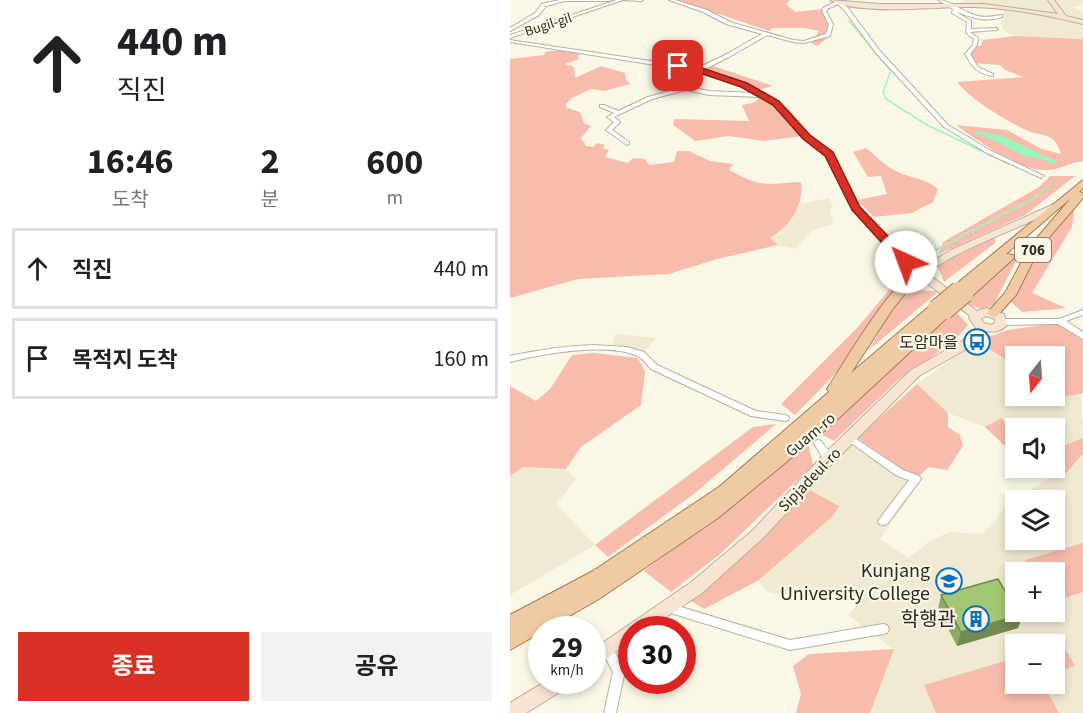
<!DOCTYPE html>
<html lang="ko">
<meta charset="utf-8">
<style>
:root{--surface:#fff;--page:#f2f2f2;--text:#202124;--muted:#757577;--line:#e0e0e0;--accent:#d93025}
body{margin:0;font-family:"Source Sans 3","Noto Sans KR",sans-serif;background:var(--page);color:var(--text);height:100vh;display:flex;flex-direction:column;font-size:22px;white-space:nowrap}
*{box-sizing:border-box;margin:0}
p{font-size:20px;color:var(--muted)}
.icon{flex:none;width:33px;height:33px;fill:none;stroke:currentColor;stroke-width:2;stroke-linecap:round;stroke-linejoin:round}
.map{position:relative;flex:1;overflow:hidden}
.side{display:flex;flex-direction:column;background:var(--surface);width:510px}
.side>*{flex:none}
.top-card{background:#fff;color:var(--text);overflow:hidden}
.needle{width:39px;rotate:197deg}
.buttons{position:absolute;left:495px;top:346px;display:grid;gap:12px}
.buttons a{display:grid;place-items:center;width:60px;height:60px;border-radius:0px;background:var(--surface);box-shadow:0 3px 9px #0003;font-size:30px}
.speed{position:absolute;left:18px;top:616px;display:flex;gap:12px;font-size:30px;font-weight:700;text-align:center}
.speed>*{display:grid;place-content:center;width:78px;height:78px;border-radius:50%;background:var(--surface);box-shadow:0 3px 9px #0003;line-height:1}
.speed small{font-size:15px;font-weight:400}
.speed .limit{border:9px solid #d22;background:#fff;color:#111}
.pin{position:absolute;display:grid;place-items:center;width:51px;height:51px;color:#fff;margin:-26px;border-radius:12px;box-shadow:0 3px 9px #0006}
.me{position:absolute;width:66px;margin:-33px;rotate:317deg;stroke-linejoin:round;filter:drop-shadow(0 0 4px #0008)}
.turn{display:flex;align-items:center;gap:21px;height:126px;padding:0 18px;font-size:27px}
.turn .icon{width:78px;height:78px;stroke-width:2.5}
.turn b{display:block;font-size:42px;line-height:51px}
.eta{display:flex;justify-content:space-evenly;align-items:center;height:102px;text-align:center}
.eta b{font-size:36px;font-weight:700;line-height:42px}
.action{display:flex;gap:12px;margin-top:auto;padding:12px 18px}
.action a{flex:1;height:69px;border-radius:0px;background:var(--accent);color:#fff;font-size:24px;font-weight:700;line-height:69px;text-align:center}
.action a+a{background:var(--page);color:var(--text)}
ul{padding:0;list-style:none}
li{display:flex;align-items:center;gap:18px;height:81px;margin:0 12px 9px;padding:0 6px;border:3px solid var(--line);border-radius:0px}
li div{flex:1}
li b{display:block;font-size:22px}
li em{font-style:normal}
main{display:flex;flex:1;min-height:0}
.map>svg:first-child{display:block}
.built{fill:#f0ead2;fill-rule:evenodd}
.green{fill:#f7bcac}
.water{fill:#99f6c1}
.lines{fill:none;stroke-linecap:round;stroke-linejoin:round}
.stream{stroke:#99f6c1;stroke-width:1.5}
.street-casing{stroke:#b4b0a0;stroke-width:2}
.secondary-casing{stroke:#b4b0a0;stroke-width:2}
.primary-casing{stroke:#a47b4e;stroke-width:2}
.street{fill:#fff;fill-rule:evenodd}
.secondary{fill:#f7e5d1;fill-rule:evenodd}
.primary{fill:#efcaa3;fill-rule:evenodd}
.primary-bridge-casing{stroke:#a47b4e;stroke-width:16;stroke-linecap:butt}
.primary-bridge{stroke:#efcaa3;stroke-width:14}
.wall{fill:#8dab64}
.shaded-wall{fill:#738b51}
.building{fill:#a4c774;stroke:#738b51;stroke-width:1.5}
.route{fill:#d93025;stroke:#8d1f18;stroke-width:1.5}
.labels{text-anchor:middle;stroke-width:4.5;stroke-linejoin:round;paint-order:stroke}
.far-street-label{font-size:14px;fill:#2b2a23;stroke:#fbf7e6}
.shield{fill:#fbf7e6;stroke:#69685e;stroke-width:1.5}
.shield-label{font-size:15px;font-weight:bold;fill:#2b2a23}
.poi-label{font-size:16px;fill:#2b2a23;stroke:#fbf7e6;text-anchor:end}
.street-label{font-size:16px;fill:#2b2a23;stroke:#fbf7e6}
.near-poi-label{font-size:20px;fill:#2b2a23;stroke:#fbf7e6;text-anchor:end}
</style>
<main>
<section class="side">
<div class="top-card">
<div class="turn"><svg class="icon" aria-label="ahead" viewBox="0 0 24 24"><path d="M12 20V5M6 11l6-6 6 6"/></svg><div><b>440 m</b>직진</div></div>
</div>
<div class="eta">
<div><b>16:46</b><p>도착</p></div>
<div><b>2</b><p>분</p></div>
<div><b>600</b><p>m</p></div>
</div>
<ul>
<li><svg class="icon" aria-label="ahead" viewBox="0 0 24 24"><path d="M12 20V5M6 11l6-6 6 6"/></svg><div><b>직진</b></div><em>440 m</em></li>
<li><svg class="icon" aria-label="arrive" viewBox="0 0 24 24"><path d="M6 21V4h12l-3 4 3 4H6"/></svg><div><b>목적지 도착</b></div><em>160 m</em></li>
</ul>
<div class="action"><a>종료</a><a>공유</a></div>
</section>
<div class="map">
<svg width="573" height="713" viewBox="0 0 573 713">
<rect width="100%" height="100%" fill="#fbf7e6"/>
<!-- built -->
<g class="built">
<path d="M454,0H537L549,15L495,7L455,5Z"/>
<path d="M542,0H573V5L563,7L573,12V21L555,16Z"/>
<path d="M494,9L573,23V36L571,39L504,36L493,30L491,24Z"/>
<path d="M319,198L323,207L320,208L323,224L303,230L285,249L268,245L260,238L268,234L280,221L290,204Z"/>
<path d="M105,334L146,338L134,352L102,345Z"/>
<path d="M466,341L505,365L506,396H544L545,390L555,397L571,392L573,438L545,449L544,429L505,430L491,418L475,427L438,413L407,384Z"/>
<path d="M341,444L367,460L369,459L412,479L370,539L399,558L420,541L439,532L472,534L485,521L497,502L523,489L549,471L557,473L573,454V713H360L383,649L338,615L349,603L313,589L292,600L257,592L249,581L323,516L328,505L298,489ZM506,501H544V540H506ZM506,573H544V612H506ZM506,645H544V684H506Z"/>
<path d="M13,467L56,469L66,479L46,504L85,545L0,595V476Z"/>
</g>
<!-- green -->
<g class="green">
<path d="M170,0H280L276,4L285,12L313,9L316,22L324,23L317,38L307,46L301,43L309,31L295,28H262L259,31L209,14L190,12Z"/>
<path d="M504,36L571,39L573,37V161C561,162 549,170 537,170C512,172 466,140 446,125L497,130L532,149L551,154C549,148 547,142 541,138C535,134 525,134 518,131C497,121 462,101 447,82L513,77L495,70L490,65L461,63L455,56L465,46H471L473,40Z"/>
<path d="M48,50L71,53L67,57L69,59L55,64L64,67L65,78L91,66L115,73L116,80L120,84L95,91L81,89L62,98L56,104L57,108L70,112L74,123L81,126L71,138L76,146L83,147L87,143L95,145L93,148L99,150L95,157L118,163L123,158L135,159L139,165L164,162L167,151H179L200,161L223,164L219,170C252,188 255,184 291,182C294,206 280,226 260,238L268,245L207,259L159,274L68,279L0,298V59L34,55L35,52Z"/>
<path d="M203,66L263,86L247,90L193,70Z"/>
<path d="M251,97L269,109L292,136L253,141L219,136L185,141L163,125L164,119L239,121L232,105L243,103Z"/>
<path d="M356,148C366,156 376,167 388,172C402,179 416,178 428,189L423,202L402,213L364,217L347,200L377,194L371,176L358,177L343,152Z"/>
<path d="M540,176H565L515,215L429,254L433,242L529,187Z"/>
<path d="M565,207L562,227L522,293L556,308L512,312L500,301L520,263Z"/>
<path d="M485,237V243L434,282L427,264Z"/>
<path d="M511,251L484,304L474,310L454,303Z"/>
<path d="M395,271L384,290L328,371L285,415L271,404L348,327Z"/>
<path d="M399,290L429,291L360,349L382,308Z"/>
<path d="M446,312L458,325L442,343L389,379L324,441L309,433L406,345Z"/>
<path d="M547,323L573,340V393L555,397L545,390L544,357H506L505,365L466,341L498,330Z"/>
<path d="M84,353L128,358L135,372L131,405L71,447L56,469L13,467L0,476V386L26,401L40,389L62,355Z"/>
<path d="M407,384L438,413V427L450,435L453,446L437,470L419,467L408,477L374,461L372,455L347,438Z"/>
<path d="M491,418L505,430V451L497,448L475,427Z"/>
<path d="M266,424L185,493L98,557L85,545L243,427Z"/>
<path d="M573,438V454L556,473L545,468V449Z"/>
<path d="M298,443L303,465L209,555L161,592L134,571Z"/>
<path d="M298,489L329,506L323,516L249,580L194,609L181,601Z"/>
<path d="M573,543V592L545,601L544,573H523L515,560Z"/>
<path d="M547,635L565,666L545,673L544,645H525L523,642Z"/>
<path d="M384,649L360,713H286L291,694L283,666L299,654Z"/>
<path d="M505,658L506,684H533L549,713H426L414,685Z"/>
</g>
<!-- water -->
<path class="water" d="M468,131L495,137L547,162L540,164C533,156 522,159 513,155C497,148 482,137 464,134Z"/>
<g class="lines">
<!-- stream -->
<g class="stream">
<path d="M339,21L381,71L373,92L376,99L417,125L499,164"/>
<path d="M422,252L524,198L540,185"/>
</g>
<!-- street casing -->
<g class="street-casing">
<g id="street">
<path d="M49,0H101L99,1H55L36,6L29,15L0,31V28L25,13L32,4Z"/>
<path d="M107,0H133L131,1L113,0L0,38V35Z"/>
<path d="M159,0H165L197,10L220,22L283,40L294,41L316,34L319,24L312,11L313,8L327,1H331L338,8L370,51L438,125L481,151L534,176L531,178L529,177L477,153L434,127L366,53L334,10L328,4L317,9L316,11L323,24L320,36L294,43L283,42L257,35L219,57L193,70L236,84L253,93L279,111L298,136L321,154L348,207L399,260L414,273L410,275H407L393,264L343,209L316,156L294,138L275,113L251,97L199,95L176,90L142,99L104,117L110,122L102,130L119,142V144L117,145L96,130L104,122L97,117L104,113L90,107V105H94L108,111L138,97L174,87L177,74L183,71L0,42V40L188,68L215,55L252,34L216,24L193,12ZM189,72L232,86L245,93L199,91L179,87L182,75Z"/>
<path d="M428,0C440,0 454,13 468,16C476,18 483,16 492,15V17C473,23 462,17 446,12L461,21V29L486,28L488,29L486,30L460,32L468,38L467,45L460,54L468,67L483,74V76C467,74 463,67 455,54L463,45L464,39L456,33L457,22L442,13L443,9Z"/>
<path d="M573,310V315L556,321L573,332V339L548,324L492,325L488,322L492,319H549Z"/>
<path d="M83,345L117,347L134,352L147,365L246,411L275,415L278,416L279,418L278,420L275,421L241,416L141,369C137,365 133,358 127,356C98,342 31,354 0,362V356C28,350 55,346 83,345Z"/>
<path d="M340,435L393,470L409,476L411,479L377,524L373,525L369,524L368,521L399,480L387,476L337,440L335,438L337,436Z"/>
<path d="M308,440L311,441L322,455L324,458L322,461C314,463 309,452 305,445L303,443L305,441Z"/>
<path d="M158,601L171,607L280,640L373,624L377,625L379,629L377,633L373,634L280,650L164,614L154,609L153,606L154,603Z"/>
<path d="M97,644L101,645L115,671L106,713H94L103,672L91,649L93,645Z"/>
</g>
</g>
<!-- secondary casing -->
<g class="secondary-casing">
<g id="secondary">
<path d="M320,0L370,4H474L548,14L538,0H544L556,16L573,20V24C537,15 500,8 463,7C427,6 349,16 320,0Z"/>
<path d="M544,204L547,205V209C505,231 456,245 417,273L467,311L476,308L494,314L497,325C492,331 483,333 476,331L460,347L409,376L324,462L253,538L192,593L137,630H122V641L82,668V650L180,583L243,530L314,454L401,370L452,341L466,328L459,318L460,316L406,275L405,273L406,271L441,250ZM476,316L485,319V323L481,325L474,323L471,319Z"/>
<path d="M36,681H61L58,687L16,713H0V703Z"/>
</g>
</g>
<!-- primary casing -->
<g class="primary-casing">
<g id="primary">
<path d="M573,180V188L569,192L573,193V198L529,249L506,295L487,316L483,317L477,313L495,293L520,246L561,198L496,254L503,255L505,257L460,298H452L450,295L453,291L444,292L442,289L444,286Z"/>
<path d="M410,269L416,273L401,286L382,310L341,373L421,305H429L431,308L424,316L436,308L440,309L442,312L440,315L319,427L208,518L89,599L0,650V615L83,571L209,487L319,392L317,389L319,386C336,360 384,277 410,269Z"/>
</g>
</g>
<!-- street -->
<use href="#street" class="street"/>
<!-- secondary -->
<use href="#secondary" class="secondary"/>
<!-- primary -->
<use href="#primary" class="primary"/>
<!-- primary-bridge casing -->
<g class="primary-bridge-casing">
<g id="primary-bridge">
<path d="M425,308L448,289"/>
<path d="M436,312L456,295"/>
</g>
</g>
<!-- primary-bridge -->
<use href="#primary-bridge" class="primary-bridge"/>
</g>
<!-- wall -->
<path class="wall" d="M431,595L513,614L508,628L447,646L428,609Z"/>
<!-- shaded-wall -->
<path class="shaded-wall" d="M513,614L508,628L447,646L451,632Z"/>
<!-- building -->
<path class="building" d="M488,579L504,606H506V612H512L513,614L451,632L431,595Z"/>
<!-- route -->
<path class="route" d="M168,64L192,68L237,83L269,101L300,135L323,152L350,207L401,260V265H392L342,210L315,156L293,139L263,105L231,87L187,72L165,68L164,66Z"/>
<!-- icons -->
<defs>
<g id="bus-ring" transform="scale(1.35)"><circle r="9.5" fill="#fbf7e6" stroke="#086fbb" stroke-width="1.5"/><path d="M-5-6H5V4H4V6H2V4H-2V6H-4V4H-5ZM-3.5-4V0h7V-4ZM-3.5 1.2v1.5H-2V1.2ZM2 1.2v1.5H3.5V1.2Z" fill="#086fbb"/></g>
<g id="university-ring" transform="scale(1.35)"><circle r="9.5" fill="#fbf7e6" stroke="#086fbb" stroke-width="1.5"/><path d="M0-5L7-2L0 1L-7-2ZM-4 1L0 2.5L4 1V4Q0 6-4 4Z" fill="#086fbb"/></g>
<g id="building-ring" transform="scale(1.35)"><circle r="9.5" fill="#fbf7e6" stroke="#086fbb" stroke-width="1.5"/><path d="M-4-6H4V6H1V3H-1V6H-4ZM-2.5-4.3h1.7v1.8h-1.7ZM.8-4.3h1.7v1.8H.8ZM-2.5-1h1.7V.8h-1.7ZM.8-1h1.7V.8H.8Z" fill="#086fbb"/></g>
</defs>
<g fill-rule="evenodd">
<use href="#bus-ring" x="467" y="342"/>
<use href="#university-ring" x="439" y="581"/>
<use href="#building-ring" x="466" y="619"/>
</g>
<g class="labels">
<!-- far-street labels -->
<g class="far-street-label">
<text transform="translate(38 24) rotate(-18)" y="5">Bugil-gil</text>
</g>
<!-- shield labels -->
<rect class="shield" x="505" y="238" width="36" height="24" rx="4.5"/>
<g class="shield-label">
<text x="523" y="255">706</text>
</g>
<!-- poi labels -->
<g class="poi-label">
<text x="448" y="348">도암마을</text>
</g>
<!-- street labels -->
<g class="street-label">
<text transform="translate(300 434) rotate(-40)" y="6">Guam-ro</text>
<text transform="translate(299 479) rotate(-46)" y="6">Sipjadeul-ro</text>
</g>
<!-- near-poi labels -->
<g class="near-poi-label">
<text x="420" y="577">Kunjang<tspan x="420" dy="23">University College</tspan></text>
<text x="446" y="626">학행관</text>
</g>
</g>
</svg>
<div class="buttons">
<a><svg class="needle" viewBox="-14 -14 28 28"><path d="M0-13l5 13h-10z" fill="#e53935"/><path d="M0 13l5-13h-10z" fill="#757577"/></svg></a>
<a><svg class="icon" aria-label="sound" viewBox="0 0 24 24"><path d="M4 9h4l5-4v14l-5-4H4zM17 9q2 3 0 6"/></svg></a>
<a><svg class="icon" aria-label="layers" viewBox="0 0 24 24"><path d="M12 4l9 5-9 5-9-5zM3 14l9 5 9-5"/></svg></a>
<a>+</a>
<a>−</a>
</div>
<div class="speed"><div>29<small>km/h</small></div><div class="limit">30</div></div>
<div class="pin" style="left:168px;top:66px;background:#d93025"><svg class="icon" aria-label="arrive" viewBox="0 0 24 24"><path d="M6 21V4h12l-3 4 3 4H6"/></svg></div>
<svg class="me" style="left:396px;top:262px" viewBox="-20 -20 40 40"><circle r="19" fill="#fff"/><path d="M0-13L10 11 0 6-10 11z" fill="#d93025"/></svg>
</div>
</main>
